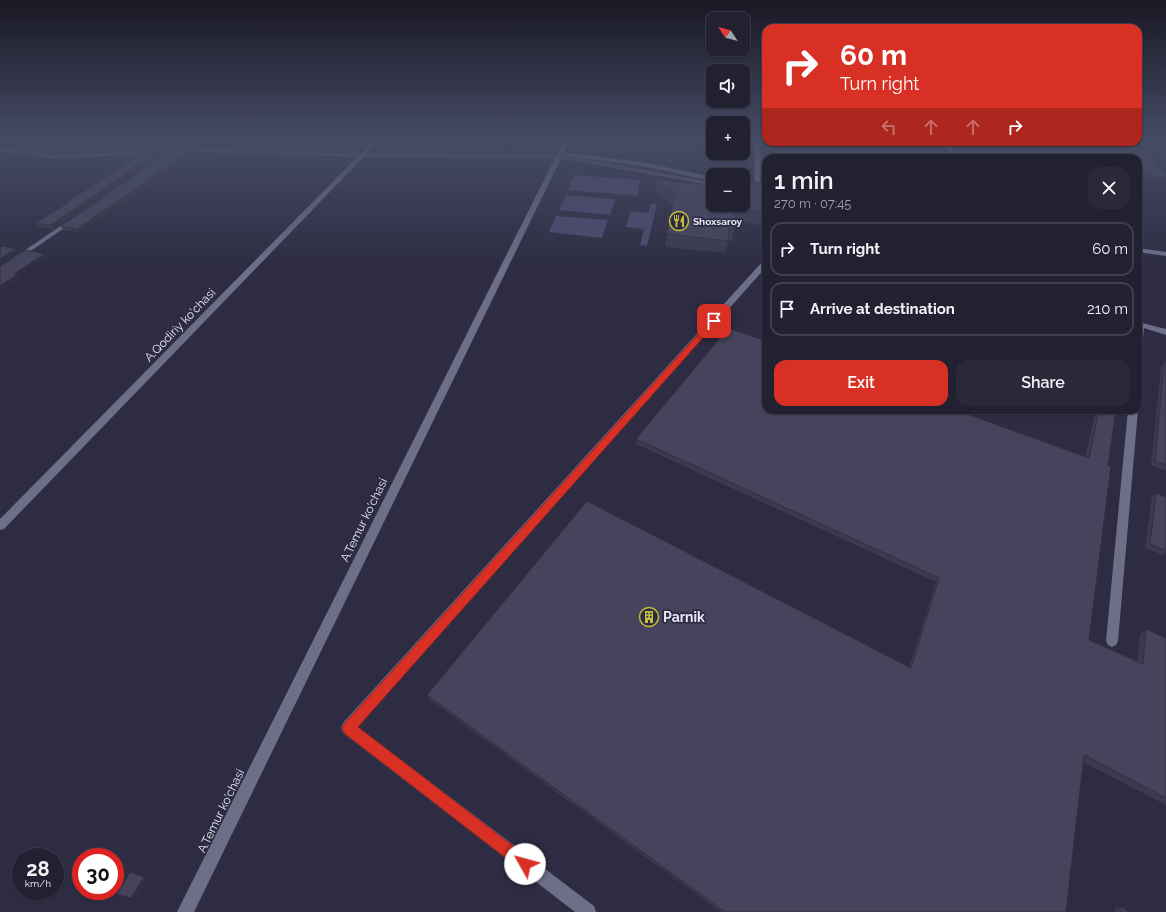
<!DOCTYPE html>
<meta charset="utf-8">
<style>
:root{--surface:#222132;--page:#2a293a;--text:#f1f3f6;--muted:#a2a3ac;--line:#3f3e4d;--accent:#d93025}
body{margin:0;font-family:Raleway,sans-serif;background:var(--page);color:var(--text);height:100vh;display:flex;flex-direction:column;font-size:15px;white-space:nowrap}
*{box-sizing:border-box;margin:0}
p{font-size:13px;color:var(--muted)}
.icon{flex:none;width:22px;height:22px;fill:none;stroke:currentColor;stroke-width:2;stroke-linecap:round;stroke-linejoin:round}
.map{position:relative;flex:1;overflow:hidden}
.panel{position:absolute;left:762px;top:154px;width:380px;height:260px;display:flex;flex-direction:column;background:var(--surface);border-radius:12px;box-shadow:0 1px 3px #0004,0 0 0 1px var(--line)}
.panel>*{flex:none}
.banner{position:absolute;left:762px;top:24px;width:380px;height:122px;border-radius:12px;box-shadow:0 1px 3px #0004,0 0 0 1px var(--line);background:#d93025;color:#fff;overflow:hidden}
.needle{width:26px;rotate:306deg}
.tools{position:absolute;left:706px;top:12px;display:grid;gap:8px}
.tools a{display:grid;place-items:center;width:44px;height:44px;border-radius:8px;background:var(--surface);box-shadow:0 1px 3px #0004,0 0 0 1px var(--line);font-size:20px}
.speed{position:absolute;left:12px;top:848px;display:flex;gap:8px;font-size:20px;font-weight:700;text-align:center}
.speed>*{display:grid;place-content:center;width:52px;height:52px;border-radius:50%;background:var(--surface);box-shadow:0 1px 3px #0004,0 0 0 1px var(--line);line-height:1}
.speed small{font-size:10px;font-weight:400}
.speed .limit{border:6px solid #d22;background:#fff;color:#111}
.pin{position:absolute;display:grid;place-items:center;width:34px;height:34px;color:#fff;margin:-17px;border-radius:8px;box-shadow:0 2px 6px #0006}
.me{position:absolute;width:44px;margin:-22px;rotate:308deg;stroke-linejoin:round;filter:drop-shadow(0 0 3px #0008)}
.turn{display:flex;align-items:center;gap:14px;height:84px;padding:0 12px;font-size:18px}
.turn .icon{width:52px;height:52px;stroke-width:2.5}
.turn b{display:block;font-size:28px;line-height:34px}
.lanes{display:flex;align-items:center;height:38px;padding:0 12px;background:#0003;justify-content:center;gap:20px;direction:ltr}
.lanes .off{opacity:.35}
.round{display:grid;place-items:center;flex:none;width:42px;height:42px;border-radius:12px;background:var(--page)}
.summary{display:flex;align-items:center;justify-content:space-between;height:68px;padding:0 12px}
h1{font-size:24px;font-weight:600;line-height:30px}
.primary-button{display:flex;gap:8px;margin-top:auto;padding:8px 12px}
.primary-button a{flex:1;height:46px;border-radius:12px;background:var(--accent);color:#fff;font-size:16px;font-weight:600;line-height:46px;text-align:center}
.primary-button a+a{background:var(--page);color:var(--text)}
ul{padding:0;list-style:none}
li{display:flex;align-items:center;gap:12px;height:54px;margin:0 8px 6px;padding:0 4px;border:2px solid var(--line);border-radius:12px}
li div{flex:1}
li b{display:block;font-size:15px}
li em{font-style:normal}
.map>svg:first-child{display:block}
.green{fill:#4c4a70}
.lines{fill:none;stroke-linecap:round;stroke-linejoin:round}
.stream{stroke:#5a5477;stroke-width:3.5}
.street{fill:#6e6e88;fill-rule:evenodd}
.secondary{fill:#6e6e88;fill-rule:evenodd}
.wall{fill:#3b3a4f}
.shaded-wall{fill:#303040}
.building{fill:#45445c;stroke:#303040}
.route{fill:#d93025;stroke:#8d1f18}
.labels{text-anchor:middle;stroke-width:3.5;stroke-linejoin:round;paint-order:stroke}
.far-poi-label{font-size:10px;font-weight:bold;fill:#e7e7f5;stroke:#2d2c42;text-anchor:start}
.street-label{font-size:12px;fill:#e7e7f5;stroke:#2d2c42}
.near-poi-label{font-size:14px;font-weight:bold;fill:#e7e7f5;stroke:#2d2c42;text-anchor:start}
</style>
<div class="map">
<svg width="1166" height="912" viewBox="0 0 1166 912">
<rect width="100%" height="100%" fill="#2d2c42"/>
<!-- green -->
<g class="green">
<path d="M574,175L640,180L637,196L568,190Z"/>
<path d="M566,195L615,199L610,215L559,210Z"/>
<path d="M651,204H657L647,246L640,245L644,229L626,227L631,211L648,213Z"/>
<path d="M556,216L608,220L602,238L549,232Z"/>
</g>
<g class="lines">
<!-- stream -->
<g class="stream">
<path d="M0,150L26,152L52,157L177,151"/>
<path d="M190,150L344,155L542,156L581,160L713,184"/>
</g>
<!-- street -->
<g class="street">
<path d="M374,140H380L4,529L0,530V519Z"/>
<path d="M755,140H761L760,188L757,190L754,188Z"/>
<path d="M944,142H950L957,158H951Z"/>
<path d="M560,152L642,162L713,177V181L642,166L558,155V153Z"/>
<path d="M71,219L76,220L0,272V267Z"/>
<path d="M1138,248L1166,252V256L1138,252Z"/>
<path d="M763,261H766V267L358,727L594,906L596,912H575L343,733L341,728L343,723Z"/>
<path d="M1138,322L1166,329V335L1144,328L1142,350L1138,353Z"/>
<path d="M1128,410H1138L1118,641L1116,645L1112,647L1108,645L1106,641Z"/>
</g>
<!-- secondary -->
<path class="secondary" d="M564,140H570L194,912H177Z"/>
</g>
<!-- wall -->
<g class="wall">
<path d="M164,140H182L53,229L38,226L35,223L66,204V203Z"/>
<path d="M187,140H212L180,160L181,163L153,180L154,182L79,232L63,230L61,226Z"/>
<path d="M1138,140H1163L1166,143V170Z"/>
<path d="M1113,142H1135L1166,173V181L1145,178L1138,170V158H1127Z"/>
<path d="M656,180L713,205L766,184V227L735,219L734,229L732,241H728L726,253L665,247L667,234L673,204L655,192Z"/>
<path d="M1164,362H1166V471L1151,465L1161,366Z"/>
<path d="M1096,410H1116L1108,465L1089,640L1137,661L1140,634L1146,629L1166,638V805L1083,762L1066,912H721L429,699L427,695L909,667L936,582L636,444V439L1085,457Z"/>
<path d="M1156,493L1166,497V552L1163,555L1145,548L1152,497Z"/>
<path d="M1121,907L1129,912H1115V908Z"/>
</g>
<!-- shaded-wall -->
<g class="shaded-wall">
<path d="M175,140H182L53,229L51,225Z"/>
<path d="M205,140H212L180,160L181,163L153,180L154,182L79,232L77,229L176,159Z"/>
<path d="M16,249L18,252L0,265V259Z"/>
<path d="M45,254L48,257L19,276L21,278L0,292V286L14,274Z"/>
<path d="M144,877L149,879L136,900L131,898Z"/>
</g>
<!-- building -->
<g class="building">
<path d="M164,140H175L51,225L35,223L68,203H66Z"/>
<path d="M187,140H205L176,159H180L150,178H152L77,229L61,226Z"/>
<path d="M1144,140H1163L1166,143V164Z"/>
<path d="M1118,142H1135L1166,174V177L1148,175L1138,164V158H1133Z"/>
<path d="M656,180L713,185V205H743V180L752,181L766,184V215L735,206L734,229L729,228L728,241L667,234L675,193Z"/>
<path d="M2,246L16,249L0,259V248Z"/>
<path d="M26,250L45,254L14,274H18L0,286V268Z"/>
<path d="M728,328L766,341V410H956L1089,458L1099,410H1116L1108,465L1111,466L1089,640L1143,664L1146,629L1166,638V798L1084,755L1066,912H725L427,695L587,501L911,668L939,578L636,439Z"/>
<path d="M1164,362H1166V465L1155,461Z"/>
<path d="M1156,493L1166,497V551L1150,544Z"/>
<path d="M130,872L144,877L131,898L117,894Z"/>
<path d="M1121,907L1129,912H1121Z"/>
</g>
<!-- sky -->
<linearGradient id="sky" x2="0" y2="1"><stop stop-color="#191824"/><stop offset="0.52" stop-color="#464b65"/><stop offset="1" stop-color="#464b65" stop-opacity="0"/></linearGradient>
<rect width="1166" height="268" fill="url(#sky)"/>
<!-- route -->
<path class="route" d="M714,319L716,320V323L358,727L530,859L532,864L530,869L525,871L520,869L344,733L342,728L344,724L711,320Z"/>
<!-- icons -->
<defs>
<g id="restaurant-ring" transform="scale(1)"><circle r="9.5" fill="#2d2c42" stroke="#c4bd3e" stroke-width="1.5"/><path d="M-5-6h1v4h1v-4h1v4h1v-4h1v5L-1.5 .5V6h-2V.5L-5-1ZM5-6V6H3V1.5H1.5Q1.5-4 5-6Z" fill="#c4bd3e"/></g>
<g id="building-ring" transform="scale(1)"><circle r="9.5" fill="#2d2c42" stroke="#c4bd3e" stroke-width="1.5"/><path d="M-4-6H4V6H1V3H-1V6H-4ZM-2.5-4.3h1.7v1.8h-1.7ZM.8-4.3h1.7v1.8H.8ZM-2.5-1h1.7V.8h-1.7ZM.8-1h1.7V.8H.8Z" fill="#c4bd3e"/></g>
</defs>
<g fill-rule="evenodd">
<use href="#restaurant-ring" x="679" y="221"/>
<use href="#building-ring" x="649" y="617"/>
</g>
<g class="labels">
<!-- far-poi labels -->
<g class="far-poi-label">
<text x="693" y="225">Shoxsaroy</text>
</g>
<!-- street labels -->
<g class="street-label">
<text transform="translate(180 325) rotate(-46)" y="4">A.Qodiriy ko'chasi</text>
<text transform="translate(364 520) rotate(-64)" y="4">A.Temur ko'chasi</text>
<text transform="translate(221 811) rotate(-64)" y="4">A.Temur ko'chasi</text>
</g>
<!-- near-poi labels -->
<g class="near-poi-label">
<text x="663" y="622">Parnik</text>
</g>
</g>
</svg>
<div class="tools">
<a><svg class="needle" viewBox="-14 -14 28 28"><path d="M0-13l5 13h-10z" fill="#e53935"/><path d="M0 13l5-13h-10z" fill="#a2a3ac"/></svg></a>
<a><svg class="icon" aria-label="sound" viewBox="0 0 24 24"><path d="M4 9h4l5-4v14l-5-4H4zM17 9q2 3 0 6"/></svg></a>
<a>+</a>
<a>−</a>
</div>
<div class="speed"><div>28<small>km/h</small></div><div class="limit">30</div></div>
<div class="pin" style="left:714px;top:321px;background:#d93025"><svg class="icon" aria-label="arrive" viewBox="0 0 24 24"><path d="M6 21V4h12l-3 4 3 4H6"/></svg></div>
<svg class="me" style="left:525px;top:864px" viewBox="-20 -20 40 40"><circle r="19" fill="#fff"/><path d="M0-13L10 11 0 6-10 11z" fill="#d93025"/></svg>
<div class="banner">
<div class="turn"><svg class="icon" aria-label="right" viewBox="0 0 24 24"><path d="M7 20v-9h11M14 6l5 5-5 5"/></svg><div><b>60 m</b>Turn right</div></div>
<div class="lanes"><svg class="icon off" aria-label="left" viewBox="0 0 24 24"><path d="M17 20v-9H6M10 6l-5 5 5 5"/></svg><svg class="icon off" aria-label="ahead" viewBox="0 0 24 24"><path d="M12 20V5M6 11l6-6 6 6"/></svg><svg class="icon off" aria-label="ahead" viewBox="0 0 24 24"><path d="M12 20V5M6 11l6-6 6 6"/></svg><svg class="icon" aria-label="right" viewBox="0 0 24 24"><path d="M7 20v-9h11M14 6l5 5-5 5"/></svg></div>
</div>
<section class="panel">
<div class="summary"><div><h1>1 min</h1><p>270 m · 07:45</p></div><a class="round"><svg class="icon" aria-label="close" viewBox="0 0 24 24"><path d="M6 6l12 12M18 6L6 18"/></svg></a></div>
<ul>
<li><svg class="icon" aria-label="right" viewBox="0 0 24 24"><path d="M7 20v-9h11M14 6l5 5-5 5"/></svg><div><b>Turn right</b></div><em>60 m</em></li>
<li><svg class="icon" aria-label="arrive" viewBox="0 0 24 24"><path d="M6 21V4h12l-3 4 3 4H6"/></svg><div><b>Arrive at destination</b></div><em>210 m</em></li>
</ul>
<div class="primary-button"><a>Exit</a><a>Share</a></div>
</section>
</div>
